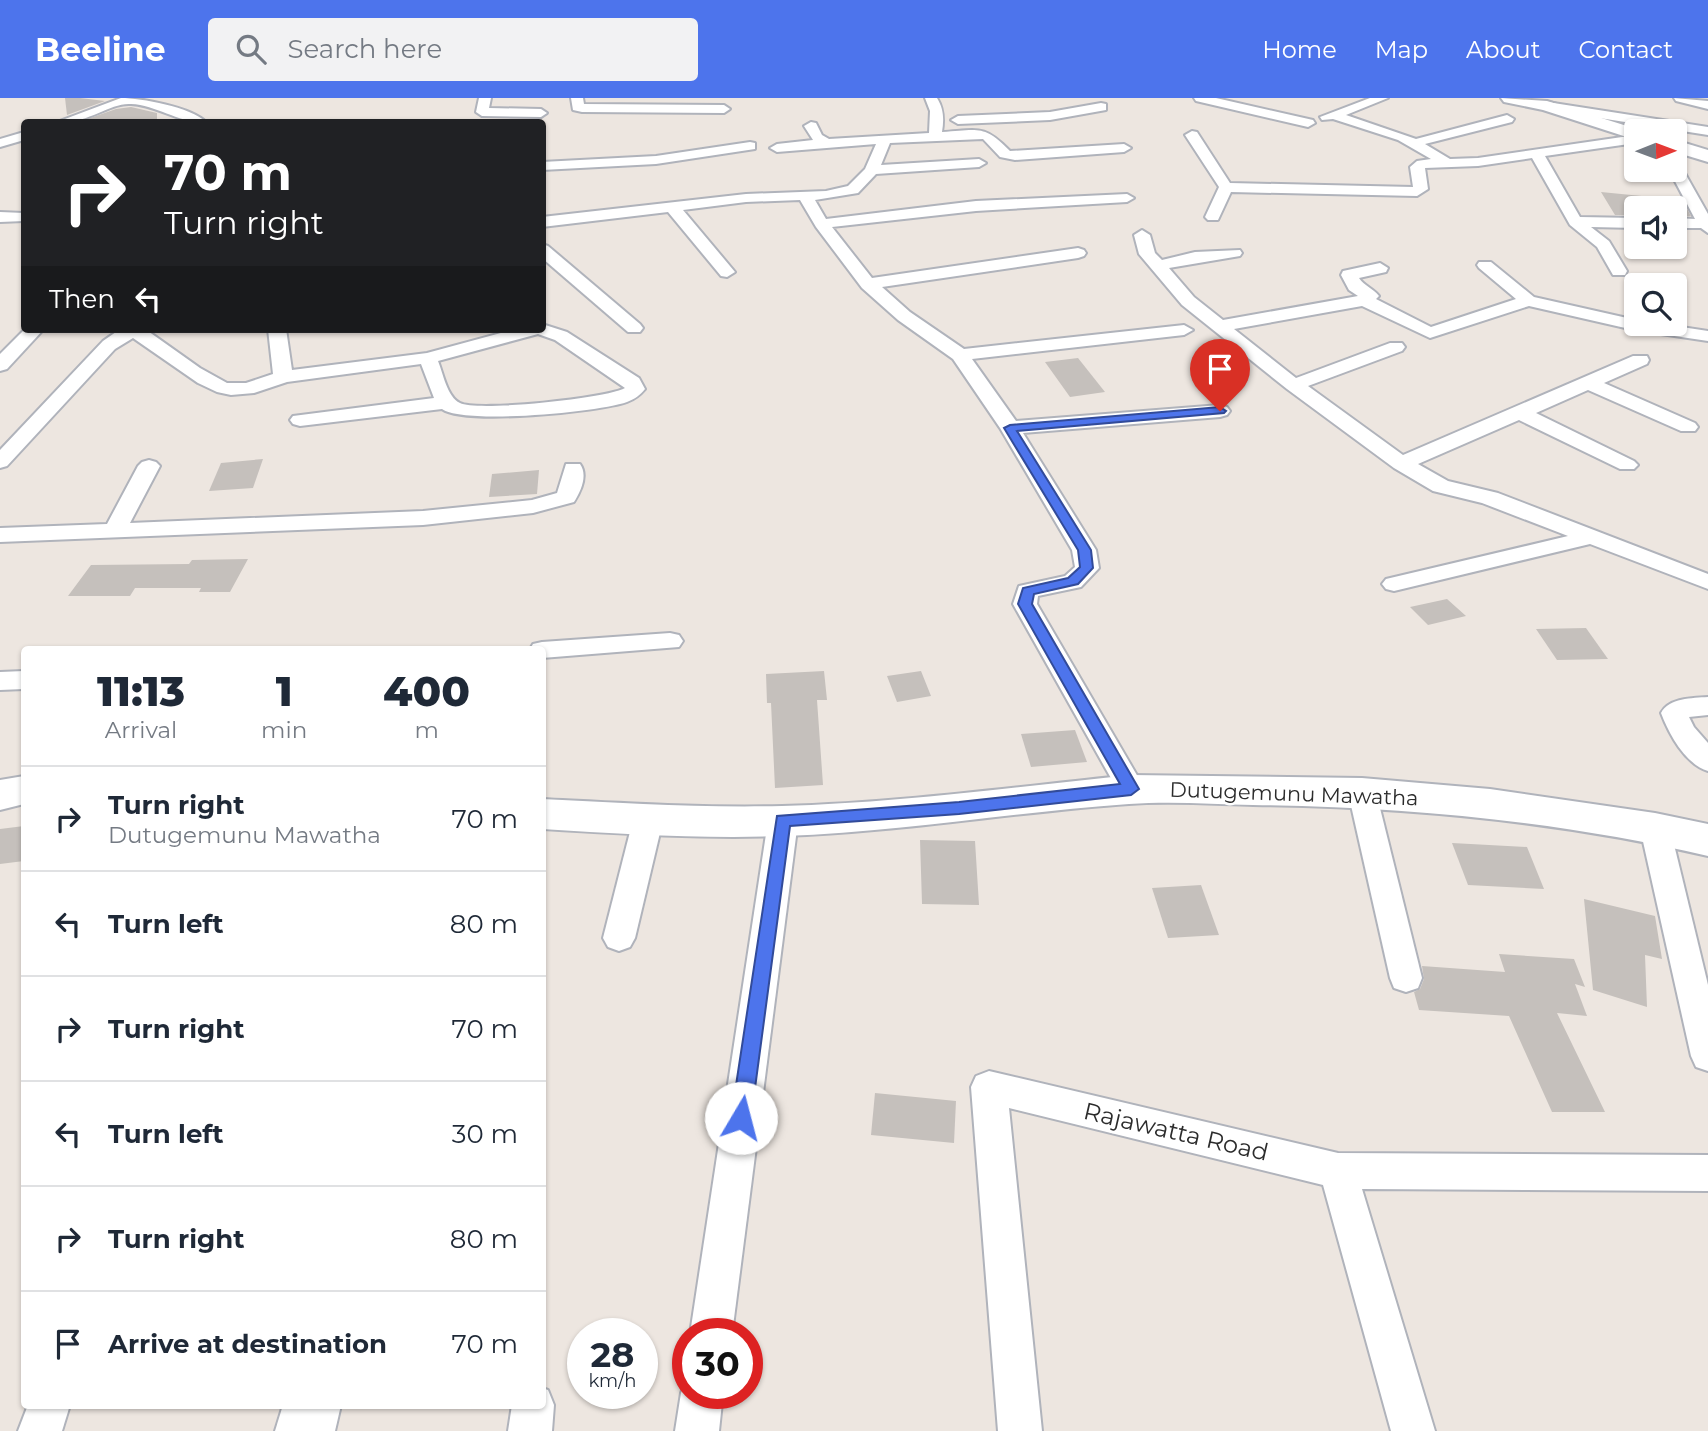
<!DOCTYPE html>
<style>
:root{--surface:#fff;--page:#f2f2f3;--text:#1f2937;--muted:#747a83;--line:#e0e1e3;--accent:#4d74ec}
body{margin:0;font-family:Montserrat,sans-serif;background:var(--page);color:var(--text);height:100vh;display:flex;flex-direction:column;font-size:26px;white-space:nowrap}
*{box-sizing:border-box;margin:0}
p{font-size:23px;color:var(--muted)}
.icon{flex:none;width:38px;height:38px;fill:none;stroke:currentColor;stroke-width:2;stroke-linecap:round;stroke-linejoin:round}
.map{position:relative;flex:1;overflow:hidden}
.panel{position:absolute;left:21px;top:548px;width:525px;height:763px;display:flex;flex-direction:column;background:var(--surface);border-radius:7px;box-shadow:0 2px 5px #0004}
.panel>*{flex:none}
.guide{position:absolute;left:21px;top:21px;width:525px;height:214px;border-radius:7px;box-shadow:0 2px 5px #0004;background:#202124;color:#fff;overflow:hidden}
.needle{width:46px;rotate:89deg}
.fabs{position:absolute;left:1624px;top:21px;display:grid;gap:14px}
.fabs a{display:grid;place-items:center;width:63px;height:63px;border-radius:7px;background:var(--surface);box-shadow:0 2px 5px #0004;font-size:35px}
.speed{position:absolute;left:567px;top:1220px;display:flex;gap:14px;font-size:35px;font-weight:700;text-align:center}
.speed>*{display:grid;place-content:center;width:91px;height:91px;border-radius:50%;background:var(--surface);box-shadow:0 2px 5px #0004;line-height:1}
.speed small{font-size:18px;font-weight:400}
.speed .limit{border:10px solid #d22;background:#fff;color:#111}
.pin{position:absolute;display:grid;place-items:center;width:60px;height:60px;color:#fff;margin:-72px -30px;border-radius:50% 50% 50% 0;rotate:-45deg;box-shadow:0 0 7px #0007}
.pin .icon{rotate:45deg}
.me{position:absolute;width:77px;margin:-38px;rotate:8deg;stroke-linejoin:round;filter:drop-shadow(0 0 5px #0008)}
.turn{display:flex;align-items:center;gap:24px;height:147px;padding:0 28px;font-size:32px}
.turn .icon{width:91px;height:91px;stroke-width:2.5}
.turn b{display:block;font-size:49px;line-height:60px}
.then{display:flex;align-items:center;height:66px;padding:0 28px;background:#0003;gap:14px;font-size:26px}
.eta{display:flex;justify-content:space-evenly;align-items:center;height:119px;text-align:center}
.eta b{font-size:42px;font-weight:800;line-height:49px}
ul{padding:0;list-style:none}
li{display:flex;align-items:center;gap:21px;height:105px;padding:0 28px;border-top:2px solid var(--line)}
li div{flex:1}
li b{display:block;font-size:26px}
li em{font-style:normal}
header{display:flex;align-items:center;gap:42px;box-sizing:border-box;height:98px;padding:0 35px;background:var(--accent);color:#fff}
header strong{font-size:33px}
nav{display:flex;gap:38px;margin-inline-start:auto;font-size:24px}
.search{width:490px;height:63px;background:var(--page);display:flex;align-items:center;gap:18px;box-sizing:border-box;padding:0 24px;border-radius:7px;color:var(--muted);font-size:26px}
.map>svg:first-child{display:block}
.building{fill:#c5c0bc}
.lines{fill:none;stroke-linecap:round;stroke-linejoin:round}
.street-casing{stroke:#b0b3bb;stroke-width:4}
.secondary-casing{stroke:#b0b3bb;stroke-width:4}
.street{fill:#fff;fill-rule:evenodd}
.secondary{fill:#fff;fill-rule:evenodd}
.route{fill:#4d74ec;stroke:#324b99;stroke-width:2}
.labels{text-anchor:middle;stroke-width:5;stroke-linejoin:round;paint-order:stroke}
.street-label{font-size:21px;fill:#2c2c2c;stroke:#fff}
.near-street-label{font-size:24px;fill:#2c2c2c;stroke:#fff}
</style>
<header>
<strong>Beeline</strong>
<div class="search"><svg class="icon" aria-label="search" viewBox="0 0 24 24"><circle cx="10" cy="10" r="6"/><path d="M15 15l6 6"/></svg>Search here</div>
<nav><a>Home</a><a>Map</a><a>About</a><a>Contact</a></nav>
</header>
<div class="map">
<svg width="1708" height="1333" viewBox="0 0 1708 1333">
<rect width="100%" height="100%" fill="#ede6e0"/>
<!-- building -->
<g class="building">
<path d="M65,0H80L105,3L67,17Z"/>
<path d="M131,9L157,15V24H79L116,11Z"/>
<path d="M1601,94L1682,102L1691,118H1675V110H1636V117H1615Z"/>
<path d="M1078,260L1105,294L1070,299L1045,264Z"/>
<path d="M263,361L253,390L209,393L221,365Z"/>
<path d="M539,372L537,396L489,399L492,376Z"/>
<path d="M248,461L230,494H199L201,490H135L130,498H68L91,467L189,466L192,462Z"/>
<path d="M1447,501L1466,518L1428,527L1410,509Z"/>
<path d="M1586,530L1608,561L1557,562L1536,531Z"/>
<path d="M824,573L827,602H817L823,687L775,690L771,605H767L766,576Z"/>
<path d="M921,573L931,598L897,604L887,578Z"/>
<path d="M1075,632L1087,664L1031,669L1021,636Z"/>
<path d="M24,728V763L0,766V731Z"/>
<path d="M920,742L975,743L979,807L922,806Z"/>
<path d="M1452,745L1527,749L1544,791L1468,787Z"/>
<path d="M1201,787L1219,837L1168,840L1152,790Z"/>
<path d="M1584,801L1655,818L1662,861L1645,857L1647,909L1593,892Z"/>
<path d="M1499,856L1574,861L1585,889L1575,886L1587,918L1557,915L1605,1014H1552L1509,918L1419,912L1414,894L1420,891L1424,881L1422,868L1505,874Z"/>
<path d="M875,995L956,1003L954,1045L871,1037Z"/>
</g>
<g class="lines">
<!-- street casing -->
<g class="street-casing">
<g id="street">
<path d="M121,0C141,0 191,9 206,24C180,26 157,7 131,6C111,4 86,27 57,24Z"/>
<path d="M479,0H491L489,10L541,11L547,15L541,19L482,18L476,14Z"/>
<path d="M571,0H583L584,6L724,7L730,11L724,15L582,14L573,12Z"/>
<path d="M925,0H937C944,11 944,22 942,34C978,32 984,26 1010,53L1124,46L1131,50L1124,54L1015,62L1000,59L983,41L890,45L881,67L979,61L986,65L979,69L876,76L858,95L815,102L826,121L976,103L1127,96L1134,100L1127,104L976,113L832,129L872,180L1078,150L1084,152L1086,155L1084,158L1078,160L882,189L910,214L964,251L1184,227L1193,232L1184,237L972,261L1016,323L1220,307L1227,309L1230,313L1227,317L1220,319L1023,335L1096,452L1099,470L1081,489L1038,498L1037,506L1145,691L1141,698L1131,701L1121,698L1013,506L1019,488L1065,478L1075,469L1072,452L1000,330L953,261L898,222L862,190L816,129L800,102L746,104L683,112L735,174L727,179L721,178L668,114L542,129V119L746,96L826,93L848,88L865,71L876,46L777,54L770,50L777,46L813,42L804,28L811,24L816,25L822,37L829,41L929,35L930,13Z"/>
<path d="M1194,0H1216L1313,22L1315,25L1308,29L1196,3Z"/>
<path d="M1370,0H1388L1346,17L1416,41L1507,17L1514,21L1512,24L1425,46L1450,61L1478,60L1636,37V45L1545,58L1580,119L1636,120V130L1591,129L1609,143L1627,173L1625,177H1613L1597,149L1570,127L1532,60L1478,68L1425,70L1428,91L1417,98L1231,94L1218,122H1208L1205,119L1219,89L1185,37L1192,33L1197,34L1230,85L1413,89L1410,69L1417,63L1431,61L1398,42L1333,21L1322,22L1320,19Z"/>
<path d="M1674,0L1708,3V11L1676,3Z"/>
<path d="M1547,4L1708,29V37L1542,11L1541,8Z"/>
<path d="M1101,5L1106,6V12L1050,22L958,26L951,22L958,18L1050,14Z"/>
<path d="M24,34V42L0,49V41Z"/>
<path d="M750,44L755,45V51L656,66L542,72V64L656,58Z"/>
<path d="M1675,66L1682,70L1708,116V135L1701,130H1675V120L1695,121L1669,72H1675Z"/>
<path d="M0,114L24,115V123L0,124Z"/>
<path d="M1142,132L1150,137L1155,155L1162,162L1195,154L1240,152L1242,155L1240,158L1169,170L1194,199L1223,222L1358,198L1349,192L1341,177L1343,173L1380,165L1388,170L1386,174L1359,180C1364,188 1373,190 1379,198L1376,201L1431,229L1516,201L1479,170L1477,167L1479,164H1491L1534,199L1636,222V226H1662L1708,233V243L1634,232L1529,208L1430,240L1362,208L1234,231L1296,280L1390,245H1402L1405,249L1402,253L1308,288L1403,357L1633,258H1647L1649,262L1647,266L1604,285L1695,325L1698,329L1695,333H1681L1588,292L1536,315L1634,363L1638,367L1634,371H1620L1519,322L1418,366L1448,383L1498,395L1708,476V491L1590,446L1394,493L1386,491L1382,486L1386,481L1568,438L1482,405L1433,393L1394,370L1287,291L1182,207L1139,156L1134,137Z"/>
<path d="M542,146L548,148L640,226L643,230L640,234H628L542,160Z"/>
<path d="M542,226L567,234L639,280L645,291C640,297 635,301 627,304C599,314 465,327 442,311L300,328L293,326L290,322L293,318L434,300L421,266L287,284L254,295L231,297L217,294L198,285L133,240L115,251L7,368L0,370V352L103,243L116,234L145,231L200,270L227,285H246L273,276L268,231H286L292,272L427,255L516,231H542ZM538,236L555,242L625,290C609,300 477,314 460,305C447,299 443,275 438,263Z"/>
<path d="M25,231H44L7,271L0,273V256Z"/>
<path d="M149,362L156,364L160,368L130,425L423,413L532,402L557,395L566,366H580C588,377 581,393 574,404L533,415L423,427L0,444V430L107,426L138,368L142,364Z"/>
<path d="M670,535L679,537L683,543L679,549L542,560V551H530L533,546L542,544Z"/>
<path d="M24,573V591L0,592V574Z"/>
<path d="M1708,599V617L1689,619L1694,629L1708,645V673C1685,666 1669,636 1661,615C1669,600 1692,600 1708,599Z"/>
<path d="M1362,683L1372,687L1376,694L1422,880L1418,890L1406,894L1394,890L1390,880L1348,694L1352,687Z"/>
<path d="M648,711L658,714L663,722L635,840L630,849L619,853L608,849L603,840L633,722L638,714Z"/>
<path d="M783,712L793,715L798,723L732,1236H690L768,723L773,715Z"/>
<path d="M1655,719L1665,722L1670,730L1708,887V973L1696,969L1691,958L1640,730L1645,722Z"/>
<path d="M989,973L1338,1055L1708,1057V1093L1362,1091L1435,1333H1391L1323,1087L1009,1010L1042,1333H998L971,989L976,978Z"/>
<path d="M687,1280L688,1295H723L719,1333H675L681,1295Z"/>
<path d="M542,1290L548,1292L554,1307L552,1333H508L512,1307H542Z"/>
<path d="M28,1307H70L62,1333H18Z"/>
</g>
</g>
<!-- secondary casing -->
<g class="secondary-casing">
<g id="secondary">
<path d="M1501,0L1547,3L1643,33H1636V42L1543,12L1504,4Z"/>
<path d="M1675,42L1708,52V64L1675,54Z"/>
<path d="M1131,677L1362,680L1490,691L1655,715L1708,726V758C1559,723 1406,709 1253,707C1212,706 1170,703 1129,706C1014,714 899,734 784,738C703,741 623,736 542,731V701C622,705 702,710 782,708C898,705 1015,689 1131,677Z"/>
<path d="M24,678V706L0,712V682Z"/>
<path d="M283,1307H341L335,1333H275Z"/>
</g>
</g>
<!-- street -->
<use href="#street" class="street"/>
<!-- secondary -->
<use href="#secondary" class="secondary"/>
</g>
<!-- route -->
<path class="route" d="M1220,309L1226,313L1224,315L1017,333L1091,452L1093,470L1078,486L1034,496L1032,506L1139,691L1131,697L959,716L790,728L751,1020L748,1026L741,1029L734,1026L731,1020L777,718L959,704L1120,686L1018,506L1023,490L1068,480L1080,469L1078,452L1004,330L1010,327Z"/>
<g class="labels">
<!-- street labels -->
<g class="street-label">
<text transform="translate(1294 696) rotate(2)" y="7">Dutugemunu Mawatha</text>
</g>
<!-- near-street labels -->
<g class="near-street-label">
<text transform="translate(1176 1034) rotate(13)" y="8">Rajawatta Road</text>
</g>
</g>
</svg>
<div class="fabs">
<a><svg class="needle" viewBox="-14 -14 28 28"><path d="M0-13l5 13h-10z" fill="#e53935"/><path d="M0 13l5-13h-10z" fill="#747a83"/></svg></a>
<a><svg class="icon" aria-label="sound" viewBox="0 0 24 24"><path d="M4 9h4l5-4v14l-5-4H4zM17 9q2 3 0 6"/></svg></a>
<a><svg class="icon" aria-label="search" viewBox="0 0 24 24"><circle cx="10" cy="10" r="6"/><path d="M15 15l6 6"/></svg></a>
</div>
<div class="speed"><div>28<small>km/h</small></div><div class="limit">30</div></div>
<div class="pin" style="left:1220px;top:313px;background:#d93025"><svg class="icon" aria-label="arrive" viewBox="0 0 24 24"><path d="M6 21V4h12l-3 4 3 4H6"/></svg></div>
<svg class="me" style="left:741px;top:1020px" viewBox="-20 -20 40 40"><circle r="19" fill="#fff"/><path d="M0-13L10 11 0 6-10 11z" fill="#4d74ec"/></svg>
<div class="guide">
<div class="turn"><svg class="icon" aria-label="right" viewBox="0 0 24 24"><path d="M7 20v-9h11M14 6l5 5-5 5"/></svg><div><b>70 m</b>Turn right</div></div>
<div class="then">Then<svg class="icon" aria-label="left" viewBox="0 0 24 24"><path d="M17 20v-9H6M10 6l-5 5 5 5"/></svg></div>
</div>
<section class="panel">
<div class="eta">
<div><b>11:13</b><p>Arrival</p></div>
<div><b>1</b><p>min</p></div>
<div><b>400</b><p>m</p></div>
</div>
<ul>
<li><svg class="icon" aria-label="right" viewBox="0 0 24 24"><path d="M7 20v-9h11M14 6l5 5-5 5"/></svg><div><b>Turn right</b><p>Dutugemunu Mawatha</p></div><em>70 m</em></li>
<li><svg class="icon" aria-label="left" viewBox="0 0 24 24"><path d="M17 20v-9H6M10 6l-5 5 5 5"/></svg><div><b>Turn left</b></div><em>80 m</em></li>
<li><svg class="icon" aria-label="right" viewBox="0 0 24 24"><path d="M7 20v-9h11M14 6l5 5-5 5"/></svg><div><b>Turn right</b></div><em>70 m</em></li>
<li><svg class="icon" aria-label="left" viewBox="0 0 24 24"><path d="M17 20v-9H6M10 6l-5 5 5 5"/></svg><div><b>Turn left</b></div><em>30 m</em></li>
<li><svg class="icon" aria-label="right" viewBox="0 0 24 24"><path d="M7 20v-9h11M14 6l5 5-5 5"/></svg><div><b>Turn right</b></div><em>80 m</em></li>
<li><svg class="icon" aria-label="arrive" viewBox="0 0 24 24"><path d="M6 21V4h12l-3 4 3 4H6"/></svg><div><b>Arrive at destination</b></div><em>70 m</em></li>
</ul>
</section>
</div>
